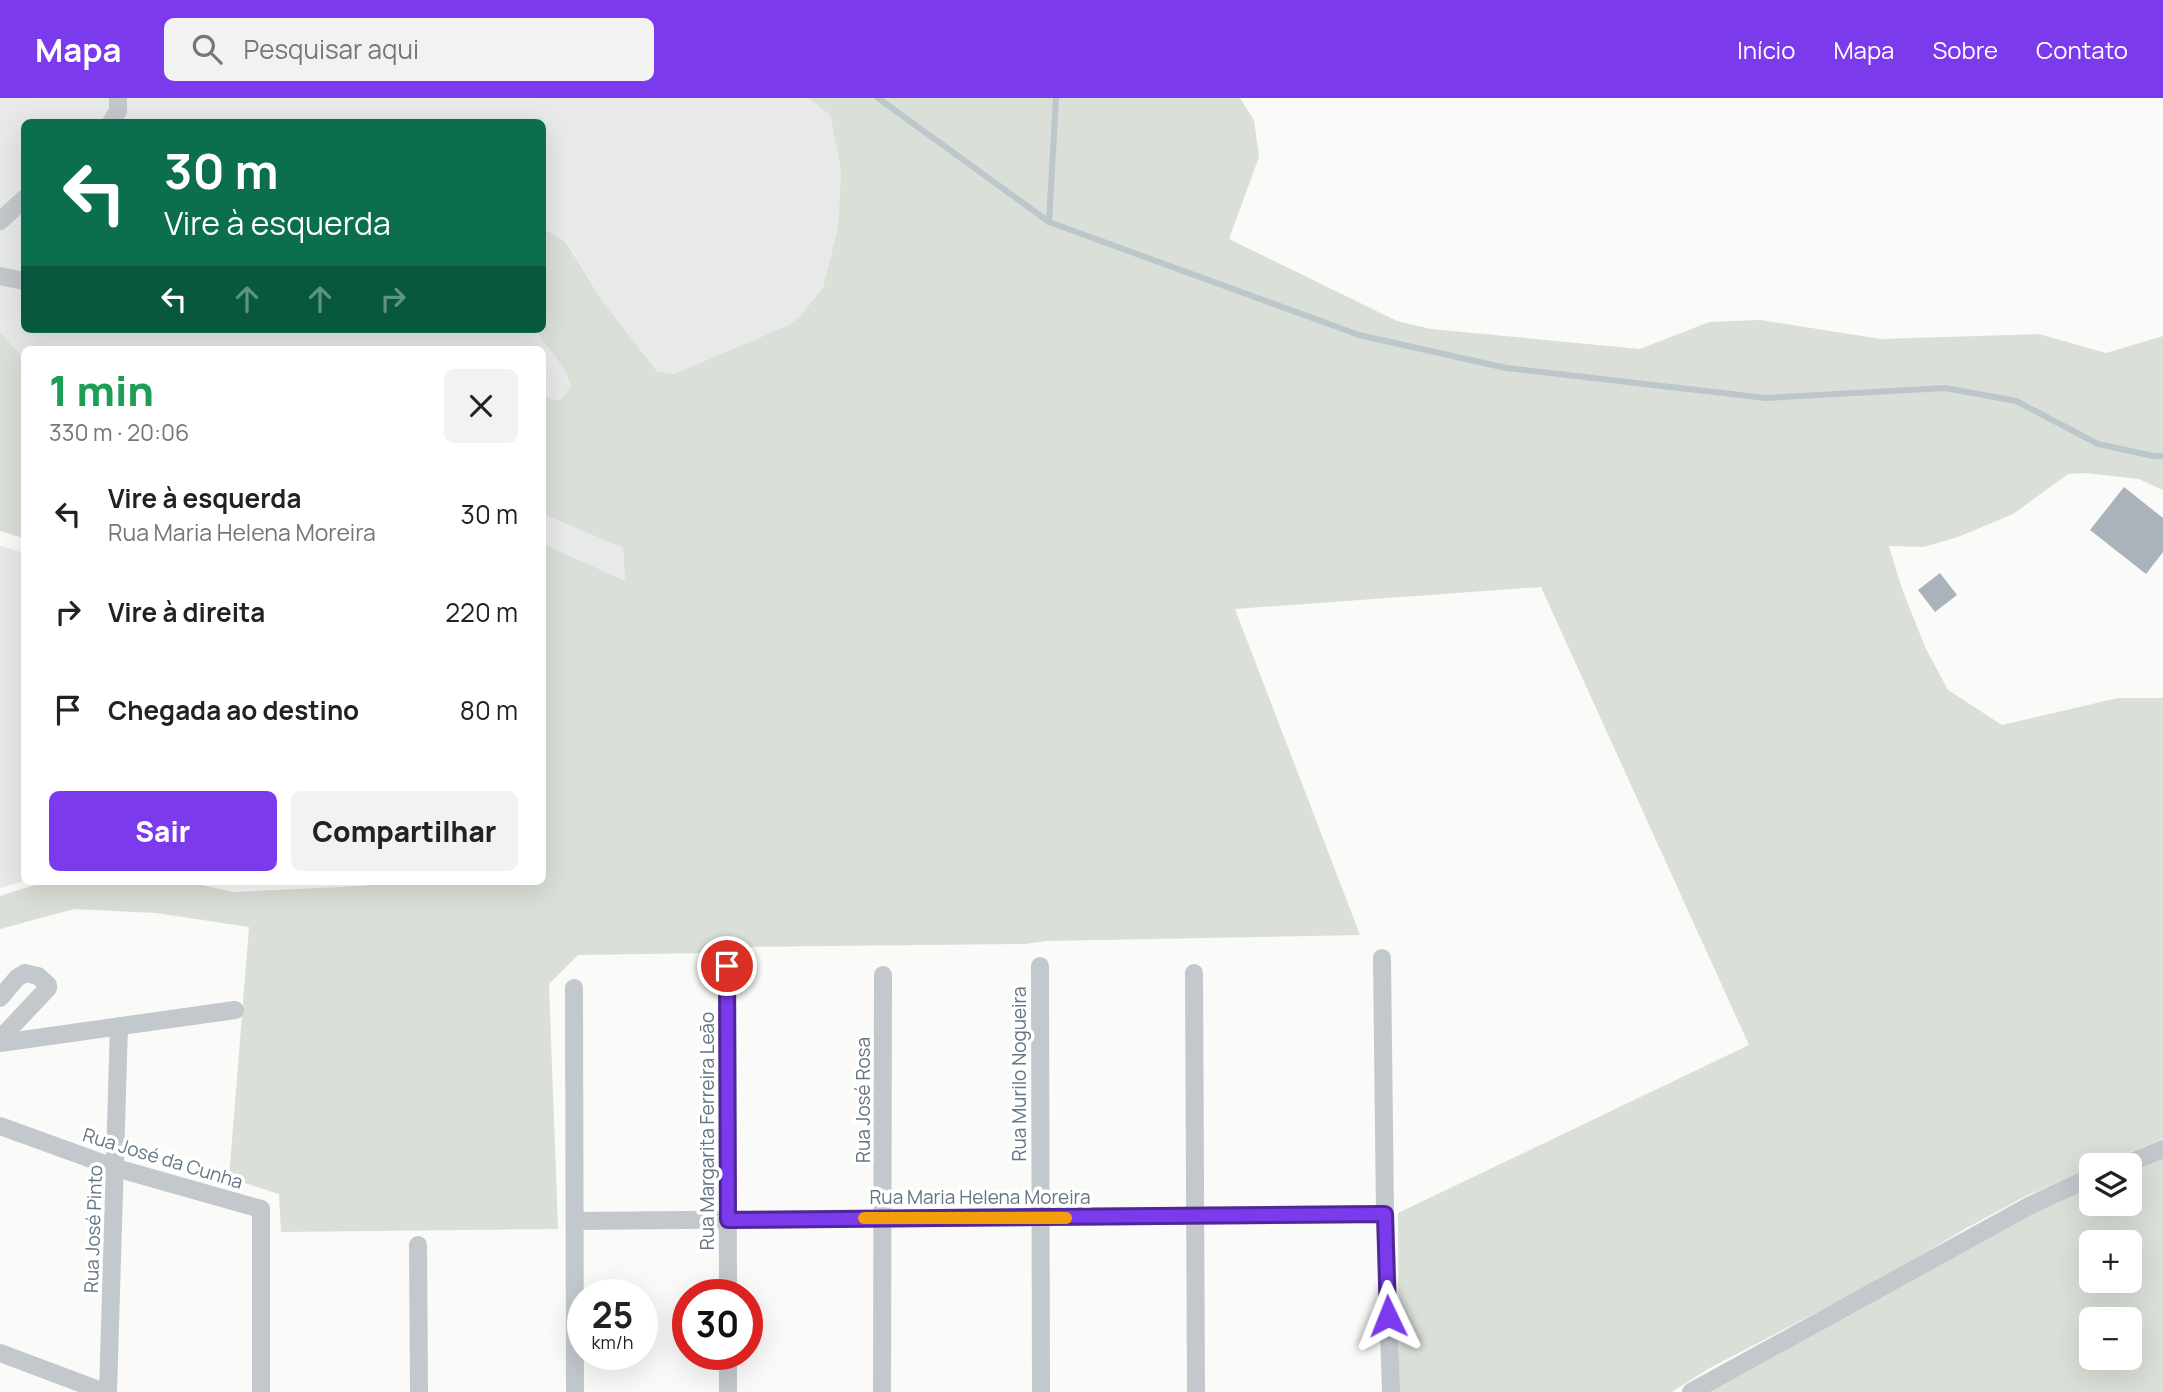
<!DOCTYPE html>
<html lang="pt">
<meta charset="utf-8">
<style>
:root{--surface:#fff;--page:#f2f2f2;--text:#222;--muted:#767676;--accent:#7c3aed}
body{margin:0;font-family:Manrope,sans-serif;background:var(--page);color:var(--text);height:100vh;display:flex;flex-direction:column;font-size:26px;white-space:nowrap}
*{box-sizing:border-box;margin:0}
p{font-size:23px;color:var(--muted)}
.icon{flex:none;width:38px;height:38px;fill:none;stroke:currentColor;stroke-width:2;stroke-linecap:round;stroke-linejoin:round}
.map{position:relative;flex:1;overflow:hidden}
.panel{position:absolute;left:21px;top:248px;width:525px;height:539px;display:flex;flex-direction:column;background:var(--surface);border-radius:10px;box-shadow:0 7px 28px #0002}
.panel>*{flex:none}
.hud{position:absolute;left:21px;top:21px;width:525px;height:214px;border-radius:10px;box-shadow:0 7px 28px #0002;background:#0b6e4f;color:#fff;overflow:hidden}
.fabs{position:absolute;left:2079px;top:1055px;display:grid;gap:14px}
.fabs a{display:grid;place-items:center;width:63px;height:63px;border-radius:10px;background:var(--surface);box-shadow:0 7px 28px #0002;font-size:35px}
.speed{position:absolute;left:567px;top:1181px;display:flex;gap:14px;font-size:35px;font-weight:700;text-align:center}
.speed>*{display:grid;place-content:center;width:91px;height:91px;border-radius:50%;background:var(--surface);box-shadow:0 7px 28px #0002;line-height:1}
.speed small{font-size:18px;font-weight:400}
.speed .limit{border:10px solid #d22;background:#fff;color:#111}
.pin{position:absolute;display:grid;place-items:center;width:60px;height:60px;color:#fff;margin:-30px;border:4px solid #fff;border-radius:50%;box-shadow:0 2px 7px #0007}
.me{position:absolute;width:77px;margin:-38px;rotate:358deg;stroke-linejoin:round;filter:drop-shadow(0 0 5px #0008)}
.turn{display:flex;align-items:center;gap:24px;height:147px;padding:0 28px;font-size:32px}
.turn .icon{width:91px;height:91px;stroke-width:2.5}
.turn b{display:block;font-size:49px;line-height:60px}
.lanes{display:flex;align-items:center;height:66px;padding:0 28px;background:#0003;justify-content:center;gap:35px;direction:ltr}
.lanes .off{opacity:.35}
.round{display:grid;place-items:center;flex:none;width:74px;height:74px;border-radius:10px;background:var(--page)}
.overview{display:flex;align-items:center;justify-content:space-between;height:119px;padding:0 28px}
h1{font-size:42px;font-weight:800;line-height:52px;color:#1e9e55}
.action{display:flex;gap:14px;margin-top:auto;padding:14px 28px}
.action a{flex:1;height:80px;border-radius:10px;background:var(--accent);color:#fff;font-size:28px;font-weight:800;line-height:80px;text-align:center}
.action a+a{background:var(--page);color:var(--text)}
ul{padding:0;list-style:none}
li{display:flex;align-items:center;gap:21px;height:98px;padding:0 28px}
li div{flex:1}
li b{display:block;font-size:26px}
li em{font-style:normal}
header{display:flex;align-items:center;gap:42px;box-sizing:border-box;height:98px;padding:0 35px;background:var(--accent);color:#fff}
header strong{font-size:33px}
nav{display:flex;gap:38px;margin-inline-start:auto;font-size:24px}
.search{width:490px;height:63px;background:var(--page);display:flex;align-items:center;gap:18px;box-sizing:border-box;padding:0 24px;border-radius:10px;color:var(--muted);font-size:26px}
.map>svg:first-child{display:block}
.built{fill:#e8e9e9}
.green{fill:#dadfd7;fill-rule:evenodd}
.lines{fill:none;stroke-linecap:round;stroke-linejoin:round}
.stream{stroke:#bbc7cb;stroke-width:6}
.building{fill:#aab3b9}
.street{stroke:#c3c8cc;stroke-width:18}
.route-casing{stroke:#51269a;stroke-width:18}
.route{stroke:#7c3aed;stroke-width:12}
.slow{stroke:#f59e0b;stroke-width:12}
.labels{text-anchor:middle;stroke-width:7;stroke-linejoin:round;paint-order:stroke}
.street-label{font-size:19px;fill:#657683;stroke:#fff}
</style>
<header>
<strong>Mapa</strong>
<div class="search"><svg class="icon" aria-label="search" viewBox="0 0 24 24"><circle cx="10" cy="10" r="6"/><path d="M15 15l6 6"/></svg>Pesquisar aqui</div>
<nav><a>Início</a><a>Mapa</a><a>Sobre</a><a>Contato</a></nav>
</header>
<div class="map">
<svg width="2163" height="1294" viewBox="0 0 2163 1294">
<rect width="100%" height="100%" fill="#fafaf8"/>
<!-- built -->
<g class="built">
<path d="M0,0H808L830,17L841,73L838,129L823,189L802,216L789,227L674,276L657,273L603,204L567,144L543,130L542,24H24V231H534L565,272L571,288L560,303L543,298L542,252H24V260L0,234Z"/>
<path d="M543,416L623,450L625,484L543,446Z"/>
<path d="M0,448L24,455V783L0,790Z"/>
</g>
<!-- green -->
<g class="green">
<path d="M808,0H1240L1254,22L1259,59L1229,141L1397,223L1431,231L1640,251L1709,224L1760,222L1881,241L2039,236L2106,255L2163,238V392L2139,381L2085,375L2068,376L2013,416L1958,439L1924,449L1889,448L1901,488L1925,549L1948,592L2002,627L2118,600H2163V1041L2097,1067L2091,1068V1070L2026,1098L1963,1132L1892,1175L1708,1271L1672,1294H1399L1398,1115L1749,947L1541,489L1235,511L1360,837L1046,843L1025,846L736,849L711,855L578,857L549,886L558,1131L281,1134L279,1096L229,1080L249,829L156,815L74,811L0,831V798L44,784H187L234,794L362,788L395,784H542L543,446L625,483L623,450L543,416V298L560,303L571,288L565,272L534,231H542L543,130L566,144L603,204L657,273L674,276L789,227L802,216L823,189L838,129L841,73L830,17Z"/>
<path d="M0,234L24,260V440L0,433Z"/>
<path d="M2163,1056V1294H1702L2091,1084V1106H2130V1069ZM2091,1144H2130V1183H2091ZM2091,1222H2130V1260H2091Z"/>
</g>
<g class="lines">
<!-- stream -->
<g class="stream">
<path d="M878,0L1049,124L1359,237L1506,270L1766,300L1945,290L2016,303L2098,346L2153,358H2163"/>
<path d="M1049,124L1056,0"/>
</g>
</g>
<!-- building -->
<g class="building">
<path d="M2124,389L2163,420V454L2146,476L2090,432Z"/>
<path d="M1940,475L1957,497L1935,514L1918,492Z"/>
</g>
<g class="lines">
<!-- street -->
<g class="street">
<path d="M111,24L118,13V0"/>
<path d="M0,123L24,101"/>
<path d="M0,178L24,183"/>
<path d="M1382,860L1385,1116L1391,1294"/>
<path d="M727,868L728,1197"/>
<path d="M1040,868L1041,1294"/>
<path d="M1194,875L1196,1294"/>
<path d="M574,890L575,1294"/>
<path d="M0,900L17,880L25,875L38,878L48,887V890L0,941"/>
<path d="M0,945L235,912"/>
<path d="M0,1028L116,1070L261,1111V1294"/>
<path d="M2120,1068L2163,1051"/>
<path d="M575,1123L1385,1116"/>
<path d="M418,1147L419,1294"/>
<path d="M0,1255L104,1294"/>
<path d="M728,1256V1294"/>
<path d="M108,1294L119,928"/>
<path d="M882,1294L883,877"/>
<path d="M1691,1294L2031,1107L2091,1079"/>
</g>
</g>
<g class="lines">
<!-- route casing -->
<g class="route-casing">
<path id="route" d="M727,868L728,1122L1385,1116L1388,1218"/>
</g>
<!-- route -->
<use href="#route" class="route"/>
<!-- slow -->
<path class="slow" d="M864,1120H1066"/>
</g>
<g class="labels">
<!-- street labels -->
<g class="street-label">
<text transform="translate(1019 976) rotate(-90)" y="7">Rua Murilo Nogueira</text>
<text transform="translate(863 1002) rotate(-90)" y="7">Rua José Rosa</text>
<text transform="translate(707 1033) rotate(-90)" y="7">Rua Margarita Ferreira Leão</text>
<text transform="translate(163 1060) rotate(17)" y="7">Rua José da Cunha</text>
<text x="980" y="1106">Rua Maria Helena Moreira</text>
<text transform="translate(93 1131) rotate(-88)" y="7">Rua José Pinto</text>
</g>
</g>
</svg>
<div class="fabs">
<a><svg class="icon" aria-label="layers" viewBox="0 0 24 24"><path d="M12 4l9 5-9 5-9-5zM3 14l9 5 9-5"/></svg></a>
<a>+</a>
<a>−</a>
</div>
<div class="speed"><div>25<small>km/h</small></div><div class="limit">30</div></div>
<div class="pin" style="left:727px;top:868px;background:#d93025"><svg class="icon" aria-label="arrive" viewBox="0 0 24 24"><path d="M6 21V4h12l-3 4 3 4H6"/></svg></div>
<svg class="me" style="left:1388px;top:1218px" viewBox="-20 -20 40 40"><path d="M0-17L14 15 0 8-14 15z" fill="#7c3aed" stroke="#fff" stroke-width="4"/></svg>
<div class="hud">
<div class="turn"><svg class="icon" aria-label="left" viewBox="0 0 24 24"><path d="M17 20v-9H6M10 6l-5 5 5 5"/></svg><div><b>30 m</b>Vire à esquerda</div></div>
<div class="lanes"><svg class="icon" aria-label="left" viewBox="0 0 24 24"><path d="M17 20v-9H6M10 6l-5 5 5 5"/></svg><svg class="icon off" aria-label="ahead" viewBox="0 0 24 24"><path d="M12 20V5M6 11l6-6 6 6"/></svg><svg class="icon off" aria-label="ahead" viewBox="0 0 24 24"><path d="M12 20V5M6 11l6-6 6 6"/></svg><svg class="icon off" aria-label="right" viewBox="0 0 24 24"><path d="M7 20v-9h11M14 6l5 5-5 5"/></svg></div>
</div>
<section class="panel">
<div class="overview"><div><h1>1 min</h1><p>330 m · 20:06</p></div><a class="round"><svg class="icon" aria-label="close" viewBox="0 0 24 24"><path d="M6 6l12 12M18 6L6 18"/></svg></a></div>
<ul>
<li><svg class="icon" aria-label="left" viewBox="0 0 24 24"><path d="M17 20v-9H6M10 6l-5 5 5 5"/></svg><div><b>Vire à esquerda</b><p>Rua Maria Helena Moreira</p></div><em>30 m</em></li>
<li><svg class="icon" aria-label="right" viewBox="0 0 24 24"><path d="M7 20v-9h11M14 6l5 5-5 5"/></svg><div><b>Vire à direita</b></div><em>220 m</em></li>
<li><svg class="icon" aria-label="arrive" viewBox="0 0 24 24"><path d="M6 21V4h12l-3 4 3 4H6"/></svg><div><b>Chegada ao destino</b></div><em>80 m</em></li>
</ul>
<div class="action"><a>Sair</a><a>Compartilhar</a></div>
</section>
</div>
